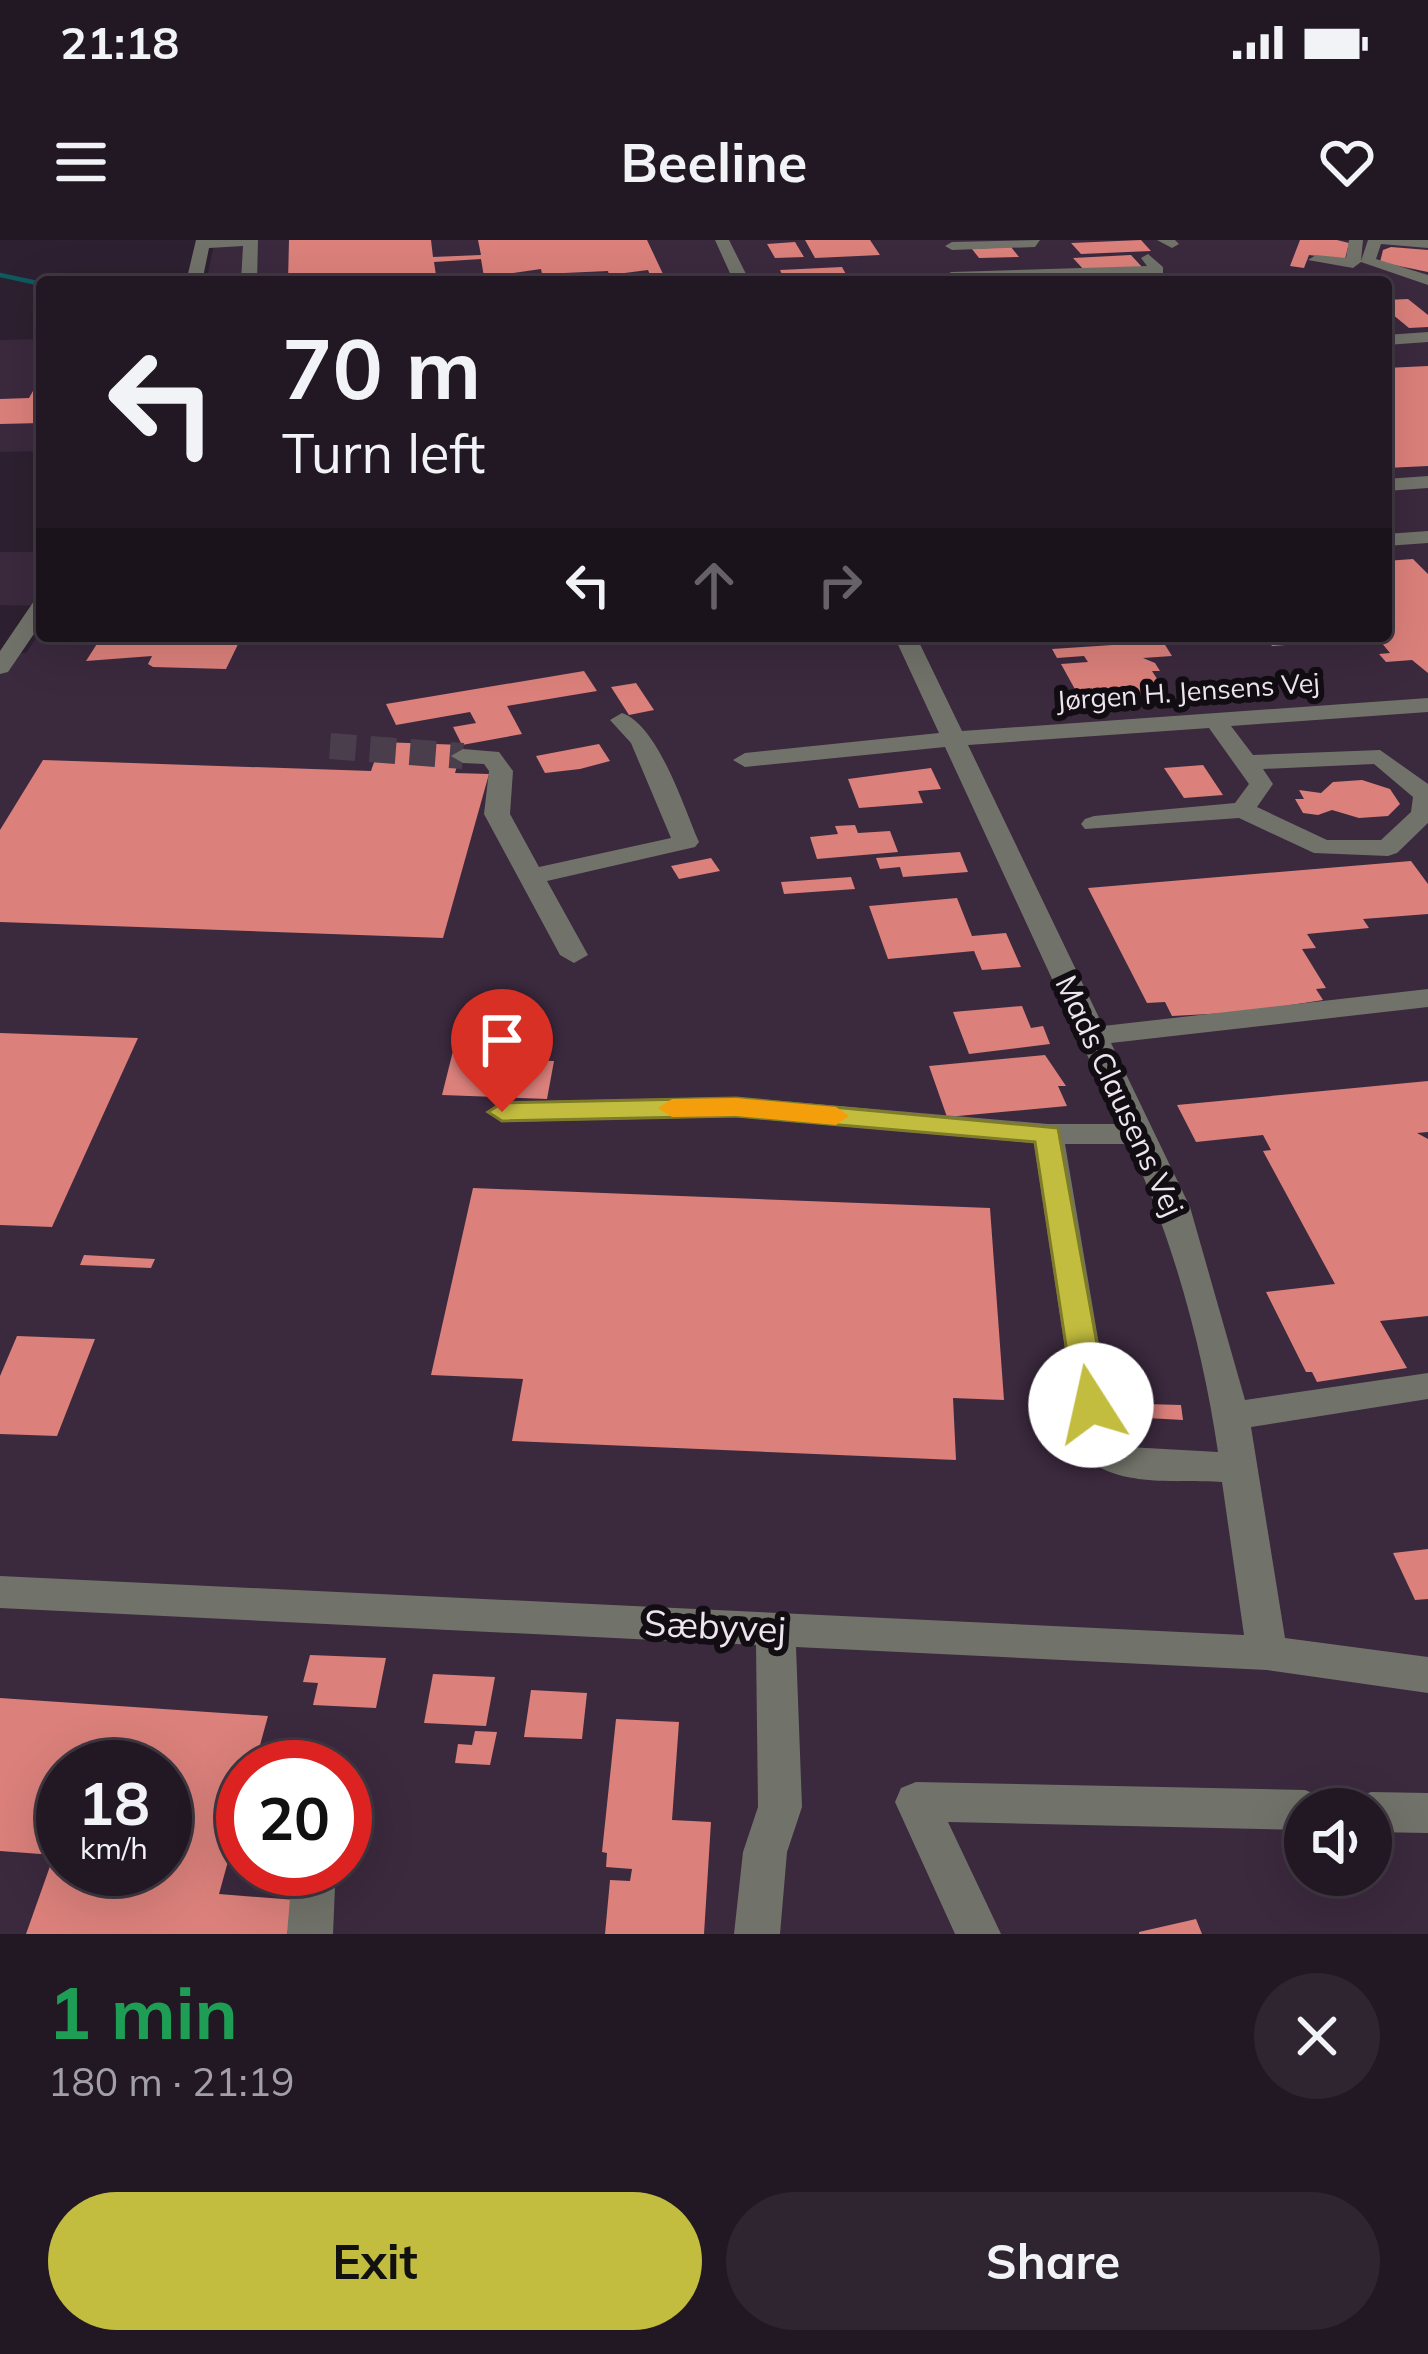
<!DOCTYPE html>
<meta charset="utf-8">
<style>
:root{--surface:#221824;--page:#2e2531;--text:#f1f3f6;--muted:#a2a0a6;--line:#3f3741;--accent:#c2bd3f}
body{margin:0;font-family:Mulish,sans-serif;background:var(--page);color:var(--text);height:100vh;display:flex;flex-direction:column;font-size:45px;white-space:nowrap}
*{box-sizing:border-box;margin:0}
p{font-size:39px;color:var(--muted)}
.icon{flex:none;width:66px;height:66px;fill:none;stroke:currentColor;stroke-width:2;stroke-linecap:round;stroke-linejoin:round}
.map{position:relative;height:1694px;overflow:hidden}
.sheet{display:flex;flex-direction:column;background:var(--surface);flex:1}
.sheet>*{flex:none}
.top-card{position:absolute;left:36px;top:36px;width:1356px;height:366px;border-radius:12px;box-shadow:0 12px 48px #0002,0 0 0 3px var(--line);background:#221824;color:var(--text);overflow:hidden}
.fabs{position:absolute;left:1284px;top:1548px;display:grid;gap:24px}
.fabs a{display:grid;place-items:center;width:108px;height:108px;border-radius:50%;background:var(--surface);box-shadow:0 12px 48px #0002,0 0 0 3px var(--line);font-size:60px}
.speed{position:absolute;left:36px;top:1500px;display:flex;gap:24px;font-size:60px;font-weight:700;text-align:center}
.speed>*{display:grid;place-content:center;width:156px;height:156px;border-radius:50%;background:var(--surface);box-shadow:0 12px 48px #0002,0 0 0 3px var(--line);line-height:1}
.speed small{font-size:30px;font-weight:400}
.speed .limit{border:18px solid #d22;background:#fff;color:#111}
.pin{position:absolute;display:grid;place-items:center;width:102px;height:102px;color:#fff;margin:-123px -51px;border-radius:50% 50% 50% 0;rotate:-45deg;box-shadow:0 0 12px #0007}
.pin .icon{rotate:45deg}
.me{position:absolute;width:132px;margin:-66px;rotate:350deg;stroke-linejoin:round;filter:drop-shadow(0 0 9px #0008)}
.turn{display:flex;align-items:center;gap:42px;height:252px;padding:0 48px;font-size:54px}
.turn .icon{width:156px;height:156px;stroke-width:2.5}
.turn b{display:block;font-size:84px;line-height:102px}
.lanes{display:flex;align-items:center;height:114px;padding:0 48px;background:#0003;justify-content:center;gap:60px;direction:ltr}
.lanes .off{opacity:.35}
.round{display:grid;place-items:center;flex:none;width:126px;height:126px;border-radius:63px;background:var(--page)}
.summary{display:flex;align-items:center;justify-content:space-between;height:204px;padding:0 48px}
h1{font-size:72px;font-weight:700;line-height:90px;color:#1e9e55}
.primary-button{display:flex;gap:24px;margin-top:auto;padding:24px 48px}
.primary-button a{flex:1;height:138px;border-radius:72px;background:var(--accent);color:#111;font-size:48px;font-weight:700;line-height:138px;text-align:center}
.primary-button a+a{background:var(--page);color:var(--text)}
.status{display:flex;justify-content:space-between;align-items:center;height:84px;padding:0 60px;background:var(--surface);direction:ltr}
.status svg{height:33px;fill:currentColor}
header{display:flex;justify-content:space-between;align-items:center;height:156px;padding:0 48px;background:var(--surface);font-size:54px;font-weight:700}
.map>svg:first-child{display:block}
.built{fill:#3b293e;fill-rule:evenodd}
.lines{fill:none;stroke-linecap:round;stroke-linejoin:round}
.stream{stroke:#0e5a5f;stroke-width:4.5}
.building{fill:#db807b;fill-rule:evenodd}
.minor-tunnel{stroke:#4a3e4d;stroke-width:26;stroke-dasharray:26 14;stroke-linecap:butt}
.minor{fill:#71736a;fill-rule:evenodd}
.route{fill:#c2bd3f;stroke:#7e7b29;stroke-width:3}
.slow{fill:#f59e0b}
.labels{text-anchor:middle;stroke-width:12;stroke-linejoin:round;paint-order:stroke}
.far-street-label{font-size:27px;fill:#eee5ef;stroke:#120d13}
.street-label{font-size:30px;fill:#eee5ef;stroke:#120d13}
.near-street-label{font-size:36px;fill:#eee5ef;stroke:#120d13}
</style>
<div class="status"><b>21:18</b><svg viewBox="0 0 49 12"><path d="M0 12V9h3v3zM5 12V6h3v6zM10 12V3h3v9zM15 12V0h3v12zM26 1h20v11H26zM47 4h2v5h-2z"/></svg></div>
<header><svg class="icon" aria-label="menu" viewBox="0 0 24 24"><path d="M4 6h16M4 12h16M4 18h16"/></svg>Beeline<svg class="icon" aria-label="heart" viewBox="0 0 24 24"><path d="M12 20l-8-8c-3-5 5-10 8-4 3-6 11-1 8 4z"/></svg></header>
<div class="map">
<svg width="1428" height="1694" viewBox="0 0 1428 1694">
<rect width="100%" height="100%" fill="#2d2030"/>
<!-- built -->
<g class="built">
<path d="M215,0H1428V1694H0V414L26,413L42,390V396H1386V42H206ZM63,1527H165V1629H63ZM243,1527H345V1629H243ZM1305,1569H1371V1635H1305Z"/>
<path d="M42,99V211L0,212V100Z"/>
<path d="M0,312H42V366L0,365Z"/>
</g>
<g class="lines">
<!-- stream -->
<path class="stream" d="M0,35L42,44"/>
</g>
<!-- building -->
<g class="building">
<path d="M289,0H431L433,17L481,15L478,0H647L663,34L650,35L648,30L609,35L608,31L542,34L541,29L484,37L481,19L434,22L437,42H288Z"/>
<path d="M805,0H870L880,15L815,18Z"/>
<path d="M1141,0L1151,11L1081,14L1071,3Z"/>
<path d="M1300,0H1337L1349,3L1345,19L1309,15L1304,28L1290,26Z"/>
<path d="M795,2L804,17L775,18L767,4Z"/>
<path d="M1011,7L1019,17L979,18L972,9Z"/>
<path d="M1391,7L1428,10V32L1380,22L1383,10Z"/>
<path d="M1131,15L1142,27L1084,30L1073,18Z"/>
<path d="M842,27L848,38L785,41L780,30Z"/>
<path d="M1408,59L1428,75V87L1409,88L1386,69V60Z"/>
<path d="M1428,126V226L1386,228V128Z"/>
<path d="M33,151H42V183L0,184V159L29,158Z"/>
<path d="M1413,319L1428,334V433L1412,420L1386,422L1379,414L1390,413L1376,396H1386V321Z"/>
<path d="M102,396H242L226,429L153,427L148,424L152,416L86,421Z"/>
<path d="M1138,396H1174L1162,400L1172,416L1143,418L1155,423L1160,431H1152L1168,456L1082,462L1061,424L1088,422L1084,416L1057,418L1052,409L1143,403Z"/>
<path d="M1265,396H1335L1339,401L1272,406Z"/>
<path d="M584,431L597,451L507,466L522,494L462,505L453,487L476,483L470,472L396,485L386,464Z"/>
<path d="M636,443L654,470L629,475L611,447Z"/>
<path d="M381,502L463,505L455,533L489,534L443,698L0,682V590L43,520L371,531Z"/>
<path d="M599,504L610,521L580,529L545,533L536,516Z"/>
<path d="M1203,525L1223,555L1184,558L1164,528Z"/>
<path d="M931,528L941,549L918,551L923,563L859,568L848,539Z"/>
<path d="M1362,540L1390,549L1400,564L1388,576L1359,578L1332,570L1318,575L1303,573L1295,559H1304L1299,550L1321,553L1333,542Z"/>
<path d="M855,585L858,593L890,591L898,612L817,619L810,597L838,594L835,586Z"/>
<path d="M960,612L968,632L903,637L900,627L880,629L876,618Z"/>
<path d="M711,618L720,631L679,639L671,626Z"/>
<path d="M1411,621L1428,644V674L1363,679L1369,688L1307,694L1316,708L1302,709L1326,748L1316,749L1323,760L1245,772L1172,776L1165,762L1147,763L1088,648Z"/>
<path d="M851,637L855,649L784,654L781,642Z"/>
<path d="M957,658L972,696L1006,693L1021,727L982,730L974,711L888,719L869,666Z"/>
<path d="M1022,766L1031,788L1043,786L1050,804L969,814L953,772Z"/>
<path d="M0,793L138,798L52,987L0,985Z"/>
<path d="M457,795L514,797L509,820L554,821L547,859L442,855Z"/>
<path d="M1045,815L1066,846H1058L1067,866L947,877L929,826Z"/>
<path d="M1428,841V892L1417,893L1428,899V1076L1380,1081L1407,1128L1317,1142L1312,1132H1306L1266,1052L1335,1044L1263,911L1271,910L1263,895L1196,902L1177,865Z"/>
<path d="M473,948L990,968L1004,1160L953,1158L956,1220L512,1201L523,1139L431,1135Z"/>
<path d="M84,1015L155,1019L151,1028L80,1025Z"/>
<path d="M17,1096L95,1099L57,1196L0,1194V1136Z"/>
<path d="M1146,1164L1181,1165L1183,1180L1147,1178Z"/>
<path d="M1428,1309V1359L1415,1360L1393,1313Z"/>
<path d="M310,1415L386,1418L376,1468L313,1465L318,1443L303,1442Z"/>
<path d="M433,1434L495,1437L486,1486L424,1483Z"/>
<path d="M531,1450L587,1453L582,1499L524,1497Z"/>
<path d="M0,1458L268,1476L254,1527H243V1567L219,1654L296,1660L287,1694H26L54,1615L0,1611ZM63,1527H165V1629H63Z"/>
<path d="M616,1479L679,1482L672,1580L711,1582L704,1694H605L610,1640L630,1641L632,1629L606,1627L607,1613L602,1612Z"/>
<path d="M475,1491L497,1492L490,1525L455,1523L458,1504L472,1505Z"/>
<path d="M1196,1679L1202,1694H1139V1692Z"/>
</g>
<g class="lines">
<!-- minor-tunnel -->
<path class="minor-tunnel" d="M330,506L463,516"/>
<!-- minor -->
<g class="minor">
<path d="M196,0H258L257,42H241L243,6L209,8L202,42H186Z"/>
<path d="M715,0H729L750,42H734Z"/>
<path d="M1040,0L1035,7L952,10L945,6L952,2Z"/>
<path d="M1157,0H1175L1179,4L1172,8Z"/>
<path d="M1349,0H1363L1361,21L1368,0H1428V8L1381,4L1376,19L1428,35V45L1361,22L1353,28L1308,20L1316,15L1346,18Z"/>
<path d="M1148,14L1163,27V33L951,42L943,37L951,32L1147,26L1141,18Z"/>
<path d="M637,34L643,42H586Z"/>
<path d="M1428,92V102L1386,105V95Z"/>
<path d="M1428,236V248L1386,251V239Z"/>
<path d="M1428,291V303L1386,306V294Z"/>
<path d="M42,360V382L8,432L0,434V411L34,361Z"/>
<path d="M894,396H916L962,491L1428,458V472L1231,486L1253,515L1380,510L1428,544V583L1397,613L1388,616L1314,613L1239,578L1085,589L1081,584L1085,579L1094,576L1235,563L1249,544L1209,488L968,505L1103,786L1428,749V767L1111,803L1190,967L1245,1160L1428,1133V1159L1251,1187L1285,1398L1428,1417V1453L1267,1430L796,1407L802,1567L787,1612L780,1694H734L743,1612L758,1567L756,1405L0,1368V1336L1244,1395L1222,1242C1181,1239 1102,1250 1080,1207L1034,903L735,877L502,882L487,872L502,862L735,857L1048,884H1119L945,507L745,527L733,520L745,513L939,493ZM1374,524L1413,557L1411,572L1381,600H1327L1257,567L1273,544L1263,529ZM1065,904H1129C1173,999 1203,1109 1218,1212L1128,1207L1115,1199Z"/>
<path d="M622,473C658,485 684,568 699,602L695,607L547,641L588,715L574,723L560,715L484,574L489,531L484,524L463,523L451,516L463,509L499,512L513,531L510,574L539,627L671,598L631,503L610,480Z"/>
<path d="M280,1502L295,1508L303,1527H261L265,1508Z"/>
<path d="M916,1542L1305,1550L1320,1556L1326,1569H1305V1590L948,1582L1001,1694H955L895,1562L901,1548Z"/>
<path d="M1371,1552L1428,1553V1593L1371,1592V1569H1351L1356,1558Z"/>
<path d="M286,1629H330L335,1647L333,1694H287L291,1647Z"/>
</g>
</g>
<!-- route -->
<path class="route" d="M736,858L1058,888L1108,1165L1103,1174L1091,1177L1080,1174L1075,1165L1035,902L736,876L502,881L488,872L502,863Z"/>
<!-- slow -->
<path class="slow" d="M736,858L836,867L849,876L836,885L736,876L672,877L658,868L672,859Z"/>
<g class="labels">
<!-- far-street labels -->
<g class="far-street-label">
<text transform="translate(1188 452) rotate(-4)" y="9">Jørgen H. Jensens Vej</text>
</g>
<!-- street labels -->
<g class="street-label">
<text transform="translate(1119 856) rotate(65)" y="10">Mads Clausens Vej</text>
</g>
<!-- near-street labels -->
<g class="near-street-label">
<text transform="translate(715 1386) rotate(3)" y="13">Sæbyvej</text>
</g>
</g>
</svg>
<div class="fabs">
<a><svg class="icon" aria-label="sound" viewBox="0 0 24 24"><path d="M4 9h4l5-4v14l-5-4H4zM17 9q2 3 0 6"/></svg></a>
</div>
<div class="speed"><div>18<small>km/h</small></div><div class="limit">20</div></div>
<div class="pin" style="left:502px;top:872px;background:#d93025"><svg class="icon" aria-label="arrive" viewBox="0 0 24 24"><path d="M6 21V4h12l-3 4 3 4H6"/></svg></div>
<svg class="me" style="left:1091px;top:1165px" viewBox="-20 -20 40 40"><circle r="19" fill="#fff"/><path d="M0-13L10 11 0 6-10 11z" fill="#c2bd3f"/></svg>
<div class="top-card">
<div class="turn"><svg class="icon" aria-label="left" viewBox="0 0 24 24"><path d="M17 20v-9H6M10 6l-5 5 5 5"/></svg><div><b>70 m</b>Turn left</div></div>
<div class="lanes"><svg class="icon" aria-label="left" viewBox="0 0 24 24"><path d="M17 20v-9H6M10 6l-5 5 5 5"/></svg><svg class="icon off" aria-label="ahead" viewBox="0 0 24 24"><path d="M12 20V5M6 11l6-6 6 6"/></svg><svg class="icon off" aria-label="right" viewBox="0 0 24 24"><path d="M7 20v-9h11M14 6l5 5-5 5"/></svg></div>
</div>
</div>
<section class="sheet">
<div class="summary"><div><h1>1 min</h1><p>180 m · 21:19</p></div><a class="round"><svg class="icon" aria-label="close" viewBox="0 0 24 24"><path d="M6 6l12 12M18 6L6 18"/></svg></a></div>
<div class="primary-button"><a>Exit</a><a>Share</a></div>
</section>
